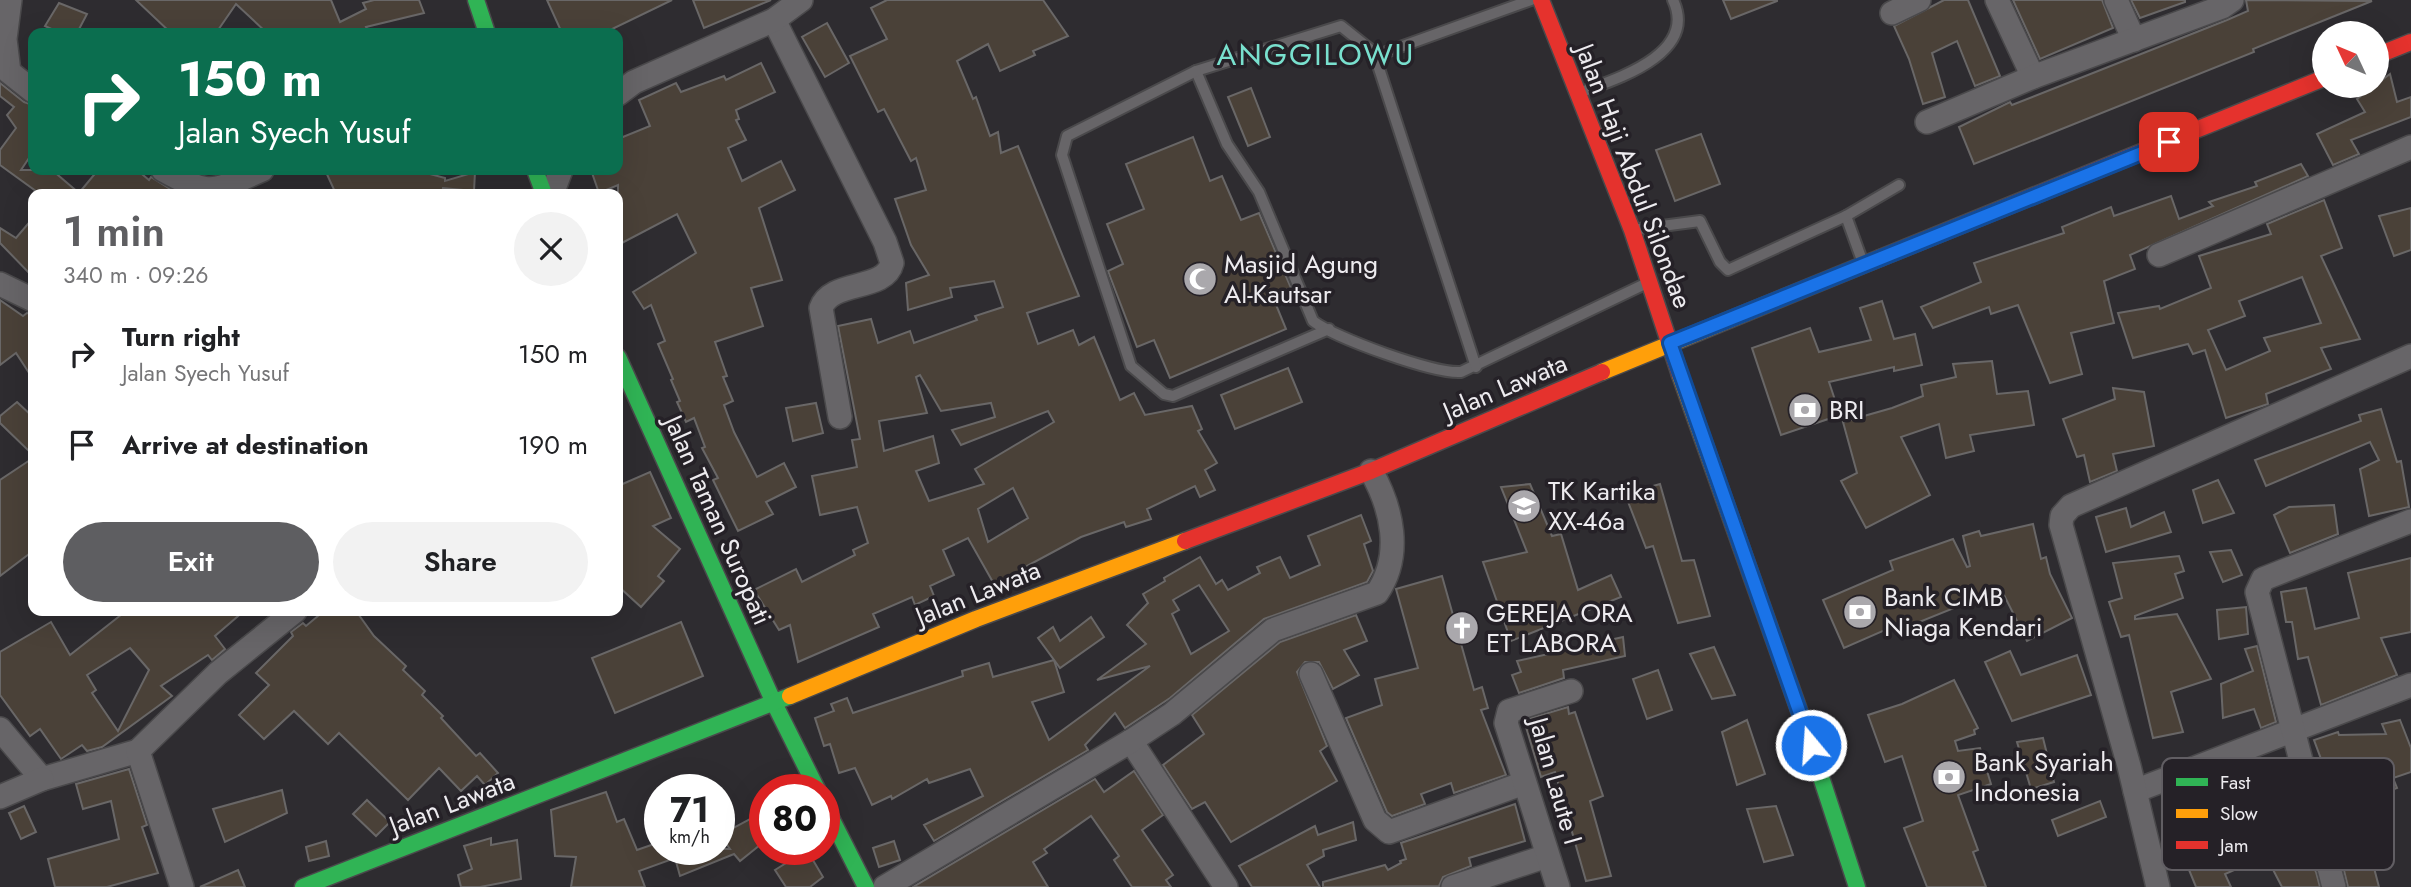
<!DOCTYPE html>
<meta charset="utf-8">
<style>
:root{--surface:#fff;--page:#f2f2f2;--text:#202124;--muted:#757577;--accent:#5e5e61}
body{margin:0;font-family:Jost,sans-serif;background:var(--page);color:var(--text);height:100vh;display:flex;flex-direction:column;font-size:26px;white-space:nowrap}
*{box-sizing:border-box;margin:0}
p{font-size:23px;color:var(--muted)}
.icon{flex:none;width:38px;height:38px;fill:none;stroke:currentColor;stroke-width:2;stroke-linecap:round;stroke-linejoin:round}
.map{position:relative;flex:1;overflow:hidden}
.sheet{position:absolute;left:28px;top:189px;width:595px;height:427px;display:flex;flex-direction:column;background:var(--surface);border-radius:14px;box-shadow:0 7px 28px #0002}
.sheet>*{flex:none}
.guide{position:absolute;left:28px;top:28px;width:595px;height:147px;border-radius:14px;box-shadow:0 7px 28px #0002;background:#0b6e4f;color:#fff;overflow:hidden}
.needle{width:46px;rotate:314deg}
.fabs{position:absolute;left:2312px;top:21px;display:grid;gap:14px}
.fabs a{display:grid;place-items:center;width:77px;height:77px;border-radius:50%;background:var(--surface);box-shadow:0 7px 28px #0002;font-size:35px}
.speed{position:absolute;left:644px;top:774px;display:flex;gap:14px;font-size:35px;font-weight:700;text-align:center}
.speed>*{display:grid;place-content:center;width:91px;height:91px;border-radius:50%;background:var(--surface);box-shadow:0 7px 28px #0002;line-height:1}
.speed small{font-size:18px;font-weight:400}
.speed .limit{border:10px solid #d22;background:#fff;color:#111}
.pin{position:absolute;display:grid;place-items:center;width:60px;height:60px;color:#fff;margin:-30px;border-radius:14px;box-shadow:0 4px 10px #0006}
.me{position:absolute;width:77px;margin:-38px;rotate:342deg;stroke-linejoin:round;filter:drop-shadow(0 0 5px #0008)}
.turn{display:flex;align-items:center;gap:24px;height:147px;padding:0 35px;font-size:32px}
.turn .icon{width:91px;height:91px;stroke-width:2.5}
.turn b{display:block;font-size:49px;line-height:60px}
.round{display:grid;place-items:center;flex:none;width:74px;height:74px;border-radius:37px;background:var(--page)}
.headline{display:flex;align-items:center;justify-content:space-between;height:119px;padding:0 35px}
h1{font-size:42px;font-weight:600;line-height:52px;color:var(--accent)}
.button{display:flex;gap:14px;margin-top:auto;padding:14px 35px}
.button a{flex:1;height:80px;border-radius:42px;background:var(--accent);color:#fff;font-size:28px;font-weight:600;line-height:80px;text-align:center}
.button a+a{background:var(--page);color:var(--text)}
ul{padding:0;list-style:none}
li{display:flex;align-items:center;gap:21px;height:91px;padding:0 35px}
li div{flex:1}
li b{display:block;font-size:26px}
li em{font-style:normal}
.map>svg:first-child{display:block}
.building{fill:#4a4138;stroke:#696767;stroke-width:2;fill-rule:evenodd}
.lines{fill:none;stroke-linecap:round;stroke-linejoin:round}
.lane-casing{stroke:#4a494b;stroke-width:14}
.street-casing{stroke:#4a494b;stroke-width:26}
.fast-casing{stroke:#4a494b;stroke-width:19}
.slow-casing{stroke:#4a494b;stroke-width:19}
.jam-casing{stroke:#4a494b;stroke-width:19}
.lane{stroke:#676568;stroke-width:10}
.street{stroke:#676568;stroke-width:23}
.fast{stroke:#30b455;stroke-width:16}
.slow{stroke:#ff9f0a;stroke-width:16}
.jam{stroke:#e5322d;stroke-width:16}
.route-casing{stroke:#114b97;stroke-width:18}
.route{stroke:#1a73e8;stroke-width:12}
.labels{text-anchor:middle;stroke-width:7;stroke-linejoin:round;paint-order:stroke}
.street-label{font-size:26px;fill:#edebef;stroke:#252127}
.poi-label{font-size:26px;fill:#edebef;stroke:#252127;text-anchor:start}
.quarter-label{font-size:30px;letter-spacing:2px;fill:#79e0ce;stroke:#252127}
.key{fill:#252127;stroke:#615e63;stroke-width:2}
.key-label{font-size:19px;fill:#edebef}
</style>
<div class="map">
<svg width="2411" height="887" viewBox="0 0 2411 887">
<rect width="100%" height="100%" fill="#2e2c30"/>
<!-- building -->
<g class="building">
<path d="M136,0H331L340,22L366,9L363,3L374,0H419L424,13L366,27L369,33H267L236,4L216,33H171Z"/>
<path d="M547,0H672L604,33H562Z"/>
<path d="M693,0H771L704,28Z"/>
<path d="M887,0H1043L1068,36L1033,51L1035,55L1000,71L988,44L957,61L973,99L976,97L990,136L998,132L1001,153L1018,146L1079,296L1027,313L1038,344L1073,330L1079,345L1094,337L1120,400L1134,393L1145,415L1192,406L1202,429L1198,431L1217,463L1205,470L1215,490L1200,497L1195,486L1147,509L1151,519L1126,527L1124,522L1081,537L1025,567L1029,579L1002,589L997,582L994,584L968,538L943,550L954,575L930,586L934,596L915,605L912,597L873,614L879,627L798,662L790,625L779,630L754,590L796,569L802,582L855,555L853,550L868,543L857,507L820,515L812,476L857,467L852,440L860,439L838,326L871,319L878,343L910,331L914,343L977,320L975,316L1003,307L994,281L950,288L952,297L908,310L906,283L929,275L911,245L895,199L926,190L916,158L911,161L884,109L878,112L850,56L887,39L871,8ZM920,375L941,411L991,403L995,417L952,430L961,445L1048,411L1054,422L975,469L984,484L929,501L916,471L939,463L933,436L884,451L879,421L927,413L916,377ZM1013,488L1028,518L988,542L978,509Z"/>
<path d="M1723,0H1777V1L1731,19Z"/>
<path d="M1944,0H1968L2000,76L1975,86L1957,41L1932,53L1945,97L1923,104L1909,59L1894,26Z"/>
<path d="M2013,0H2102L2113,28L2040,59Z"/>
<path d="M2131,0H2185V2L2140,18Z"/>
<path d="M2246,0L2372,1L2253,49L2254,52L1974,164L1959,127L2010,102L2012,105L2227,20L2248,11Z"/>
<path d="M59,3L87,14L77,33H60L45,26Z"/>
<path d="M827,23L849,63L825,77L802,37Z"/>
<path d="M761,63L775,92L736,110L739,119L736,120L746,140L728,148L742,181L781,161L795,190L759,208L782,280L751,288L763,326L715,342L727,376L723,377L733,401L724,405L734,432L757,477L784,463L796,487L766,502L773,514L738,531L713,480L718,478L702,448L705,447L694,418L686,422L677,402L680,401L671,380L673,379L658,344L665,341L651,305L644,309L633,292L696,253L677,214L618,245V185L599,193L591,170H618V139L650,126L639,100L676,83L681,92L724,76L726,80Z"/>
<path d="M2390,74L2397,102L2411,97V117L2351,140L2359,154L2333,165L2317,134L2365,112L2357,99Z"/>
<path d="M0,83L24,102L33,105V152L21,170H52L79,193L98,170H137L149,180L151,177L178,194H40L0,165V150L16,128L7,115L14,107L0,96Z"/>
<path d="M1251,88L1270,137L1248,146L1228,97Z"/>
<path d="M1701,134L1720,184L1675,201L1656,150Z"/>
<path d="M1193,137L1210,181L1222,176L1241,220L1259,213L1291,288L1272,295L1286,329L1170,378L1154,340L1137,347L1108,271L1123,264L1107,224L1144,209L1126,164Z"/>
<path d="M2301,164L2308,176L2130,255L2135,269L2104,281L2114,323L2071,333L2082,374L2050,383L2018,305L1991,314L1989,307L1933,328L1921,307L1981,282L1974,263L2064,233L2062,227L2111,207L2114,216L2171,196L2179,219L2213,206L2209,202L2257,186L2255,182Z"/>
<path d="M325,170H415L445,178V181L475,172L474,191L443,188L442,194H336Z"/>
<path d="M2324,200L2342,248L2321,256L2360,339L2321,348L2331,369L2266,394L2268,404L2226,418L2205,350L2193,354L2188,344L2133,358L2118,313L2159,306L2160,309L2211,288L2199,256L2271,234L2267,224ZM2302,277L2321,323L2264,338L2270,351L2226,370L2208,330L2245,316L2239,301Z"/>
<path d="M2411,208V250L2394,256L2379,216Z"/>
<path d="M33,218V277L0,243V228L16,238Z"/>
<path d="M0,300L23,316L27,313L33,314V379L16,353L0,365Z"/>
<path d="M1882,301L1894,339L1915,334L1922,365L1894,371V367L1829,382L1840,415L1781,435L1752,348L1810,328L1819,352L1871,340L1860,308Z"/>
<path d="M1992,361L1997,394L2028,391L2034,425L1970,435L1974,451L1946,458L1939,424L1901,437L1930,495L1866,528L1841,481L1857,473L1843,422L1892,408L1923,396L1921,385L1956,377L1953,364Z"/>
<path d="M1288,368L1302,402L1235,429L1221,395Z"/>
<path d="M2113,388L2144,392L2154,446L2113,454L2117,471L2090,482L2084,455L2077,457L2063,419L2115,399Z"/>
<path d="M17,402L33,417V455L0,423V416Z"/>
<path d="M816,403L823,433L793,441L786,408Z"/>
<path d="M2381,409L2397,462L2401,461L2409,507L2369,516L2360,469L2379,460L2370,442L2266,486L2255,460L2361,421L2359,415Z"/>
<path d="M33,458V551L0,576V480Z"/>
<path d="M650,472L671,518L653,526L680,549L658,576L664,581L641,607L618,586V486Z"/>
<path d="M2218,480L2234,513L2203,523L2193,490Z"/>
<path d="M1530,484L1552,536L1561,534L1578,590L1611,575L1621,597L1511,641L1483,562L1527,552L1501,487Z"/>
<path d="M1660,484L1682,561L1694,560L1710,616L1678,623L1653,546L1646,548L1625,494Z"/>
<path d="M2334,505L2338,534L2290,553L2274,515L2289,507Z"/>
<path d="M2126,508L2131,527L2164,512L2171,532L2106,552L2096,517Z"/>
<path d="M1361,515L1371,541L1364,544L1373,571L1367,582L1264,619L1170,698L1125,728L1115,713L1085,745L1088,750L934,841L924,825L983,796L970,769L929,783L927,779L892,799L891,796L872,805L855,768L839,773L830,744L824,746L815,718L834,711L831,704L847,698L853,713L963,676L962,671L989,663L993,677L1054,660L1064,692L1032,702L1049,740L1150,666L1097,680L1146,644L1127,625L1148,603L1143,594L1165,581L1164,578L1200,557L1216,584L1222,580L1228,590L1260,573L1257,567L1280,557L1290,578L1320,565L1308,536ZM1199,585L1229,631L1191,654L1172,614L1179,610L1173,600Z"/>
<path d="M2033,524L2041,559L2046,557L2050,574L2072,618L2027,641L2001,589L1912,625L1910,619L1844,648L1823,600L1893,570L1890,561L1953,539L1967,567L1970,566L1963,536L1979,531L1981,536Z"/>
<path d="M2231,550L2242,575L2223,582L2210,552Z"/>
<path d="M2179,556L2184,571L2175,574L2183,598L2135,616V619L2177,614L2211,679L2171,692L2183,732L2153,738L2129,635L2121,637L2109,602L2122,598L2113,563Z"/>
<path d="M2411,558V632L2381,638L2397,675L2321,705L2308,657L2298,659L2292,622H2286L2281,592L2306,588L2315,629L2359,618L2348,573Z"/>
<path d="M1442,576L1474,690L1482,687L1488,708L1481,710L1506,775L1454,793L1451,783L1421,794L1425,804L1392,816L1387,812L1346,718L1382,705L1375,679L1418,668L1396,589Z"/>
<path d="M2246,607L2248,634L2219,639L2217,610Z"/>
<path d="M126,611H244L215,636L225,649L212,660L208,655L161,686L172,696L102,747L87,751L82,745L61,759L40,729L30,736L0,695V652L51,622L70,655ZM130,648L149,670L118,731L92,693L96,690L87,675Z"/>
<path d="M324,611H356L374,636L406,666L403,670L425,691L422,695L443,716L441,718L476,756L480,753L498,773L485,785L477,776L461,791L439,768L408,800L339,733L328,744L294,711L264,739L239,715L269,685L256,673L293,636L291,632L303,623L306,626Z"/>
<path d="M1356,615L1367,641L1344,650L1359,675L1333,689L1319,662H1305L1297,672L1327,746L1320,751L1337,781L1231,842L1205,802L1192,809L1163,765L1204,734L1192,715L1280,642Z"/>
<path d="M1091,617L1104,637L1060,668L1038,638L1053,627L1060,641Z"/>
<path d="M681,622L703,676L615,713L592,658Z"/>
<path d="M1623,637L1625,656L1563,670L1564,678L1519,693L1512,675L1521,672L1517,661Z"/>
<path d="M2257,646L2276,722L2261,728L2254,709L2223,718L2221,684L2253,671L2245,649Z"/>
<path d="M1714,647L1735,695L1712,699L1690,654Z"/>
<path d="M2010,651L2021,675L2077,655L2091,695L2012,721L1985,662Z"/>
<path d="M1658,670L1672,710L1647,719L1633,679Z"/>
<path d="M1954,680L1978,728L1974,730L1975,734L1955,741L1958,751L1980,748L1991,784L1958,795L1978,850L1973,852L1986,887H1927L1904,828L1923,821L1902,756L1885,762L1868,715L1902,704Z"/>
<path d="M1568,707L1569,714L1575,712L1603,796L1590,801L1611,876L1586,881L1555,772L1541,777L1526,727L1531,725L1528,719Z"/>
<path d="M1747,720L1765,774L1737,785L1722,732Z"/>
<path d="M2400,720L2411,748V772L2393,778L2397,788L2374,797L2380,842L2368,845L2379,887H2348L2342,862L2346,860L2334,811L2340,810L2314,740L2338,732L2339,735L2386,734L2382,724Z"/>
<path d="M2043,738L2054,782L2031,789L2017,742Z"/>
<path d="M129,769L147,825L142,827L158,873L107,887H55L48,859L119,839L111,801L83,809L76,784Z"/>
<path d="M1134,771L1163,815L1142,830L1173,875L1166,880L1171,887H1132L1114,860L1119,856L1091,816L1044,849L1047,853L1033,862L1048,887H913L1095,779L1104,792Z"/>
<path d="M2267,774L2301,851L2304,850L2316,872L2320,887H2282L2266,856L2225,874L2231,887H2196L2176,838L2210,824L2198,799Z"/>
<path d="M282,790L287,813L225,842L213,809Z"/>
<path d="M606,792L617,822L624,819L637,850L660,842V849H730L720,835L765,811V841L740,861L734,854L680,876L675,858L639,871L645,887H571L576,857L555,856L551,810Z"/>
<path d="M367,800L390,822L376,836L353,814Z"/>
<path d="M2100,801L2106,817L2058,836L2052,820Z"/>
<path d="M1515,804L1525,841L1469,858L1471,866L1443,877L1439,886L1323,887V882L1385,865L1388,870L1401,863L1400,861L1406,859L1401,843Z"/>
<path d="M24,806L36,832L21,839L9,813Z"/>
<path d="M1776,806L1793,855L1764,862L1747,809Z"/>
<path d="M1353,822L1356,840L1323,850L1324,856L1307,865L1320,887H1252L1239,866L1315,826L1318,835Z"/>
<path d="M491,838V845L517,840L521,879L480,887H461L458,875L472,869L464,846Z"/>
<path d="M326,841L329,856L309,861L306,847Z"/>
<path d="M894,841L900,860L879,867L873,848Z"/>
<path d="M807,850L823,877L810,887H786L775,870Z"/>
<path d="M238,870L245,887H200Z"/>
</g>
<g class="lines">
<!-- lane casing -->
<g class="lane-casing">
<g id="lane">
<path d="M1376,54L1341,26L1196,71L1227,144L1259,192L1313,321C1335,338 1434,374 1461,372L1645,284"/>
<path d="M1196,71L1067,136L1062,155L1131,366L1164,394L1173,396L1329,329"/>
<path d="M1584,91C1619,78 1698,53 1673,0"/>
<path d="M1846,216L1863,263"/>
<path d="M1639,229L1700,221L1720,262L1728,270L1846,216L1899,185"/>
<path d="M1476,367L1375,56L1531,0"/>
</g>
</g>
<!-- street casing -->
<g class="street-casing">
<g id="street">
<path d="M10,0L5,39L9,72L33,91"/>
<path d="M1997,0L2033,77"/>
<path d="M2116,0L2134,40"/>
<path d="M1892,13L1919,0"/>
<path d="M774,20L885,242L892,263C885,292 831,279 821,308L840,417"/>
<path d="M618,94L634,82L774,20L801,0"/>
<path d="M1927,122L2033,77L2222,7L2232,0"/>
<path d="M163,170C214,198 210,192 262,170"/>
<path d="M552,194L561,170"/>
<path d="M2159,255L2411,147"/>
<path d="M0,284L33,300"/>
<path d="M1311,674L1375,820L1389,832L1524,783"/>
<path d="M0,729L42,779L138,751"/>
<path d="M1131,741L1226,887"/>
<path d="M2135,791L2411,685"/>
<path d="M0,797L42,779"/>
<path d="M182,887L138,751L218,673L295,611"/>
<path d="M885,887L1131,741L1172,714L1273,630L1377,593C1403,555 1392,508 1371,471"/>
<path d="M1453,887L1547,856"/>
<path d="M1558,887L1506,723L1509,711L1571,691"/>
<path d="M2158,887L2129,766L2061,525L2062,516L2071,506L2411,356"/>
<path d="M2334,887L2257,592L2263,579L2411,521"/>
</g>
</g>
<!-- fast casing -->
<g class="fast-casing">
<g id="fast">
<path d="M476,0L487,33"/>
<path d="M535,170L544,194"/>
<path d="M618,357L774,703L817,789"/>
<path d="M1800,713L1857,887"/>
<path d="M824,804L866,887"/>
<path d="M303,887L790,696"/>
</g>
</g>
<!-- slow casing -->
<g class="slow-casing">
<g id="slow">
<path d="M1602,372L1880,258"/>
<path d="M1680,375L1800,713"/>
<path d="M790,696L976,619L1185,541"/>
</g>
</g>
<!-- jam casing -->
<g class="jam-casing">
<g id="jam">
<path d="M1541,0L1632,230L1680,375"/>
<path d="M2376,56L2411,42"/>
<path d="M1880,258L2324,78"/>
<path d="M1185,541L1371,471L1602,372"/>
</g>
</g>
<!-- lane -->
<use href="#lane" class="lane"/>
<!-- street -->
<use href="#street" class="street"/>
<!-- fast -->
<use href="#fast" class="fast"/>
<!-- slow -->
<use href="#slow" class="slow"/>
<!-- jam -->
<use href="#jam" class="jam"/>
</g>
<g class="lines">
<!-- route casing -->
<g class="route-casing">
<path id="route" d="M1811,745L1670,343L2169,142"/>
</g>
<!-- route -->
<use href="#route" class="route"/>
</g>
<!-- icons -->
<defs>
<g id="mosque-disc" transform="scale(1.75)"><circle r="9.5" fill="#aaa8ac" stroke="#252127"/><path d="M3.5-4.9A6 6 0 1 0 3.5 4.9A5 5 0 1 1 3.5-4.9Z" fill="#fff"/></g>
<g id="bank-disc" transform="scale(1.75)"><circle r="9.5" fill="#aaa8ac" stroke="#252127"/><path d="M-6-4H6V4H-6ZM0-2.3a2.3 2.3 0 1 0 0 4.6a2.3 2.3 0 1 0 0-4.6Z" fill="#fff"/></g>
<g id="school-disc" transform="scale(1.75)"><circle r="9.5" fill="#aaa8ac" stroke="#252127"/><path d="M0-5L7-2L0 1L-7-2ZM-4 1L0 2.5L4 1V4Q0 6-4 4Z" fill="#fff"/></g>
<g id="church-disc" transform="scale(1.75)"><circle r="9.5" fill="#aaa8ac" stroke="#252127"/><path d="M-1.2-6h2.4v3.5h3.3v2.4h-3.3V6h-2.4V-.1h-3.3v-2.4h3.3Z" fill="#fff"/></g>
</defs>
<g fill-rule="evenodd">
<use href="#mosque-disc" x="1200" y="279"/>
<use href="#bank-disc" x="1805" y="410"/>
<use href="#school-disc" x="1524" y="506"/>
<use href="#bank-disc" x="1860" y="612"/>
<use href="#church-disc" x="1462" y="628"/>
<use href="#bank-disc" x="1949" y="777"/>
</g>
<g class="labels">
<!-- street labels -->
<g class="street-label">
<text transform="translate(1634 176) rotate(69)" y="9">Jalan Haji Abdul Silondae</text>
<text transform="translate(1505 387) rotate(-23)" y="9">Jalan Lawata</text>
<text transform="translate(718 520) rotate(66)" y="9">Jalan Taman Suropati</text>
<text transform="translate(978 593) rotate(-22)" y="9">Jalan Lawata</text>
<text transform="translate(1556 781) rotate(74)" y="9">Jalan Laute I</text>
<text transform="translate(452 803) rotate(-21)" y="9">Jalan Lawata</text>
</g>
<!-- poi labels -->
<g class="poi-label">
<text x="1224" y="273">Masjid Agung<tspan x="1224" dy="30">Al-Kautsar</tspan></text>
<text x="1829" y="419">BRI</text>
<text x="1548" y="500">TK Kartika<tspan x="1548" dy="30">XX-46a</tspan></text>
<text x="1884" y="606">Bank CIMB<tspan x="1884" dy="30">Niaga Kendari</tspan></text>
<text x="1486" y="622">GEREJA ORA<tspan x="1486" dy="30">ET LABORA</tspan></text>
<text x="1974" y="771">Bank Syariah<tspan x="1974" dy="30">Indonesia</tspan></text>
</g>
<!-- quarter labels -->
<g class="quarter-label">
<text x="1316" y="65">ANGGILOWU</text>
</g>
</g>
<!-- legend -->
<rect x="2162" y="758" width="232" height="112" rx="10" class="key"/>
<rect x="2176" y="778" width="32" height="8" fill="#30b455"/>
<rect x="2176" y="809" width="32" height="9" fill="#ff9f0a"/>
<rect x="2176" y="841" width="32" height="8" fill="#e5322d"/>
<g class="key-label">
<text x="2220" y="789">Fast</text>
<text x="2220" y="820">Slow</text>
<text x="2220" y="852">Jam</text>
</g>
</svg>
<div class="fabs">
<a><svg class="needle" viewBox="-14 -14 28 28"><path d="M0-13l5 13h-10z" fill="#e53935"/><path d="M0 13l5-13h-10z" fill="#757577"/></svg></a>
</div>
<div class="speed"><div>71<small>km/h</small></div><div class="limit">80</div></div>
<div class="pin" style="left:2169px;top:142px;background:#d93025"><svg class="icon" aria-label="arrive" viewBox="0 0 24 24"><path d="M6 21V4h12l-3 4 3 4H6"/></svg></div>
<svg class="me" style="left:1811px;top:745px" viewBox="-20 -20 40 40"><circle r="17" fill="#1a73e8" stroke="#fff" stroke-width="3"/><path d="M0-11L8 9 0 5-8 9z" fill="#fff"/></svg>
<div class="guide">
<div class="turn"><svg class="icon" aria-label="right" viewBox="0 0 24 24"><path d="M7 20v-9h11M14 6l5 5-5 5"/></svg><div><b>150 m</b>Jalan Syech Yusuf</div></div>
</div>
<section class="sheet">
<div class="headline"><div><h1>1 min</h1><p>340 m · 09:26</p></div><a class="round"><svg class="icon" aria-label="close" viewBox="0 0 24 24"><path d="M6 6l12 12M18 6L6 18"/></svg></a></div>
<ul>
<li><svg class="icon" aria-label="right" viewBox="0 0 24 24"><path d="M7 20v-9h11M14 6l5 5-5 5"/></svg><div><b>Turn right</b><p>Jalan Syech Yusuf</p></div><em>150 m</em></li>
<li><svg class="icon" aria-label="arrive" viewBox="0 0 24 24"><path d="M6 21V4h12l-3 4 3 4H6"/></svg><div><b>Arrive at destination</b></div><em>190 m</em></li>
</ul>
<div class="button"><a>Exit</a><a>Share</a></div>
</section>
</div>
